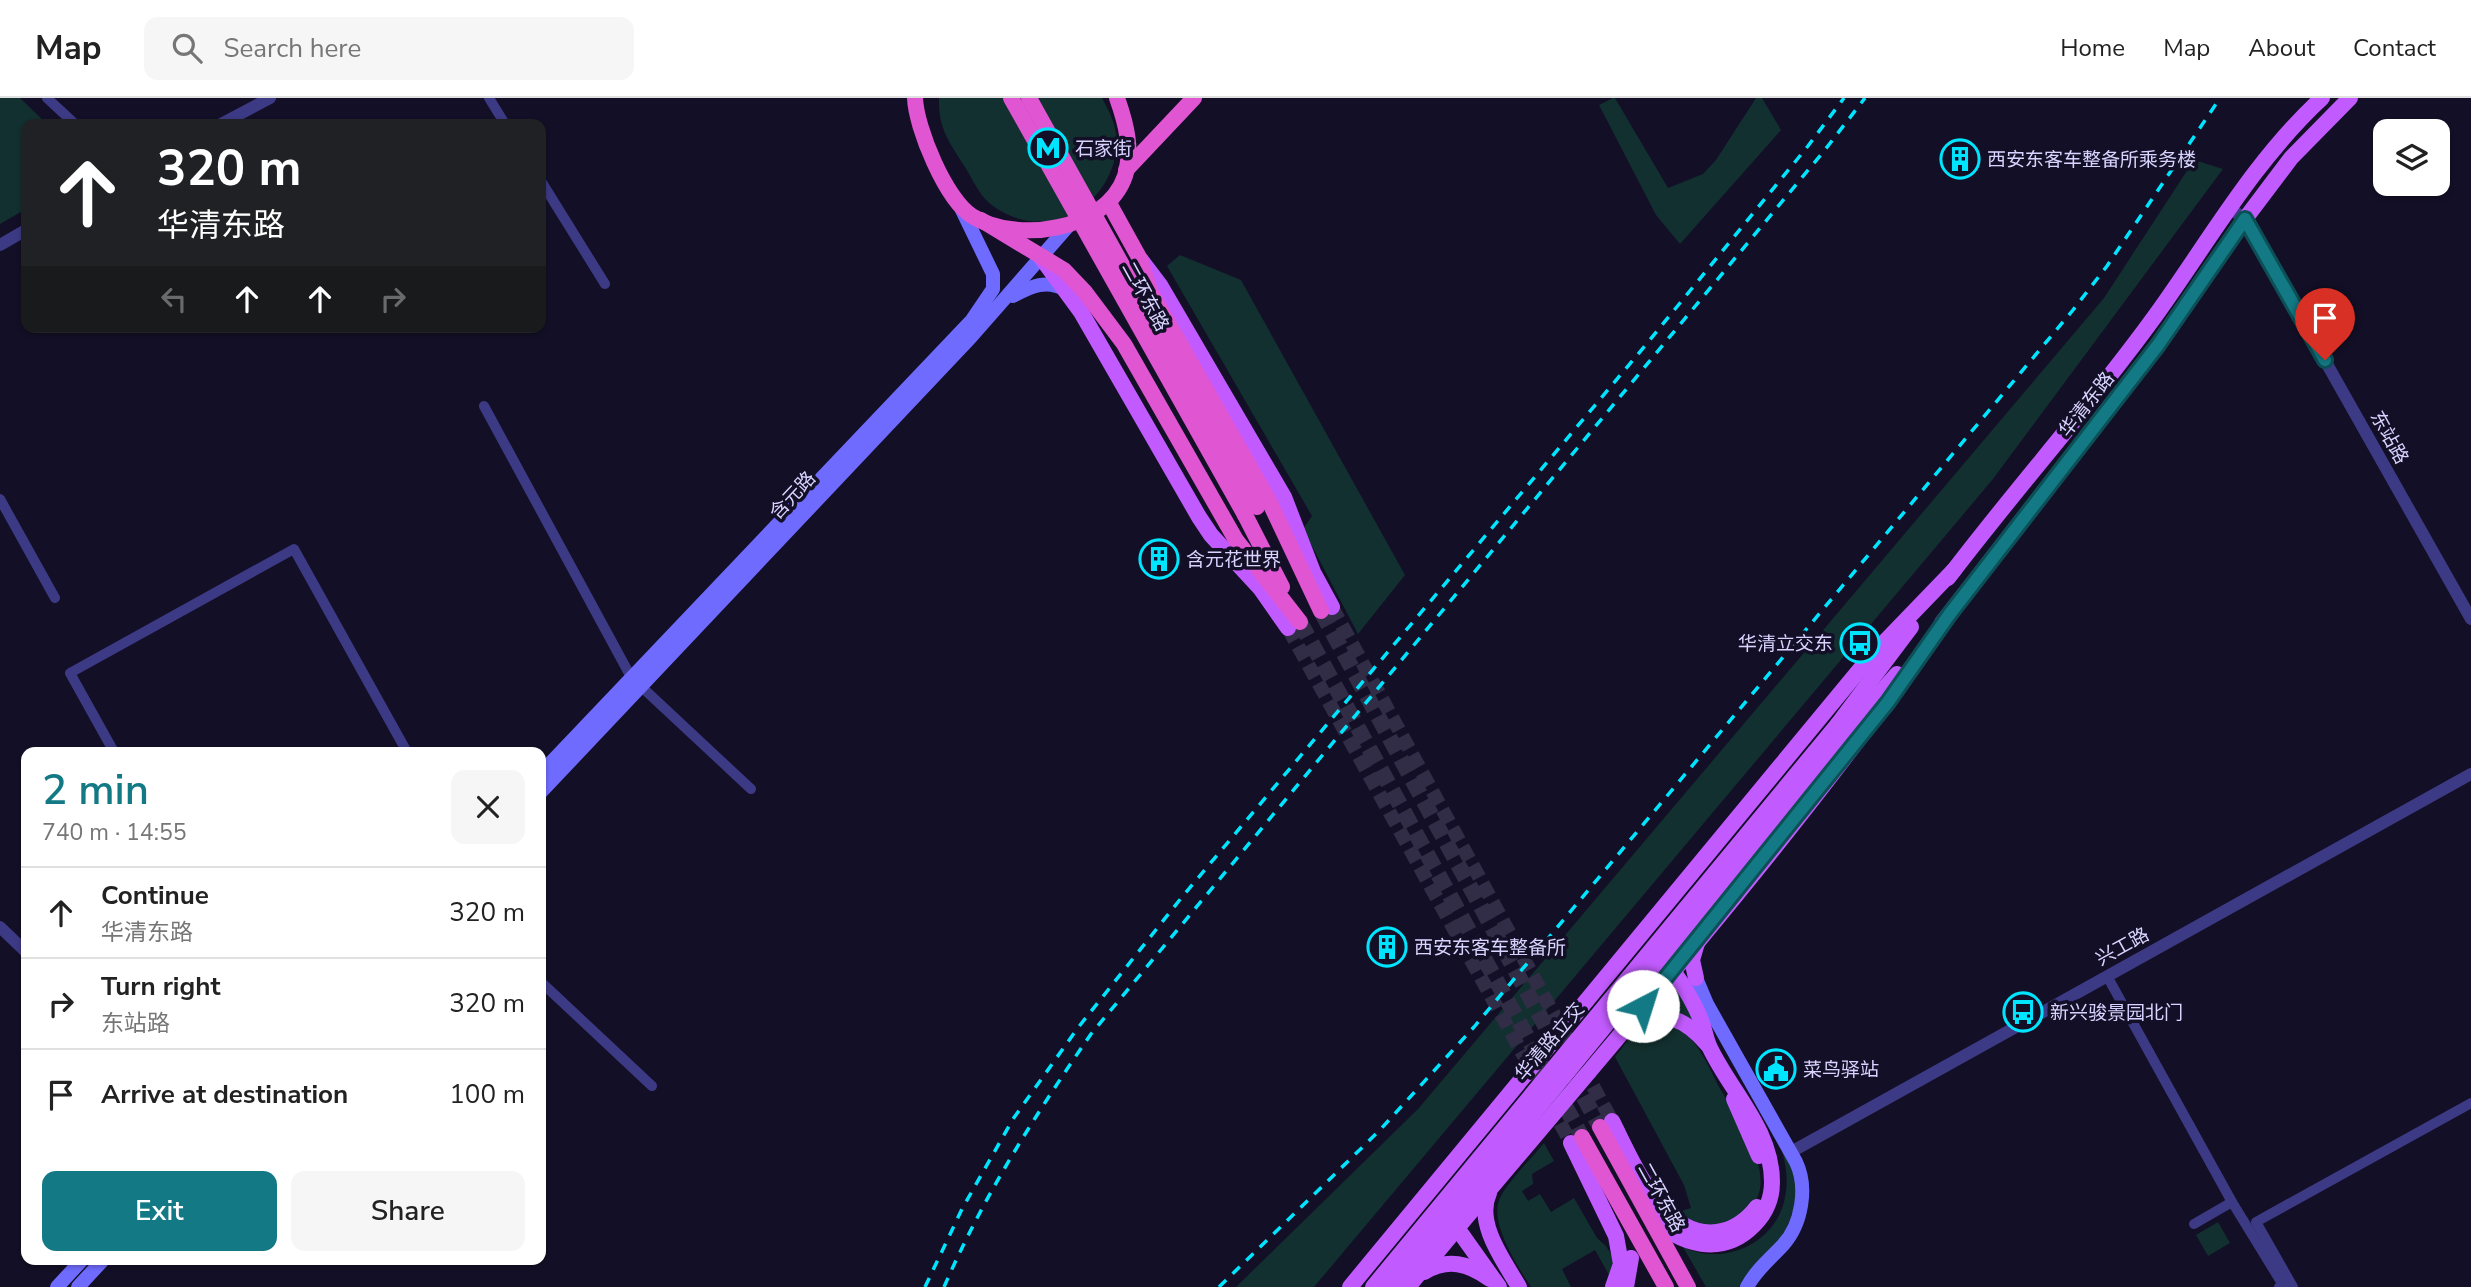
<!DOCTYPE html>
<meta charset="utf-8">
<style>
:root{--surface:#fff;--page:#f6f6f6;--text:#222;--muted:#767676;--line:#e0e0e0;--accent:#137a85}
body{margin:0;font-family:"Nunito Sans","Noto Sans SC",sans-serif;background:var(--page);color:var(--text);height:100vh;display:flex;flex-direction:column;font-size:26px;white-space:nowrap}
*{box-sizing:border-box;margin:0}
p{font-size:23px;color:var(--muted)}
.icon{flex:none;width:38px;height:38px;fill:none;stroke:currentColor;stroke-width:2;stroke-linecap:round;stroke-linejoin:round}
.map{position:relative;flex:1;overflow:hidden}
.details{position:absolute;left:21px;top:649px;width:525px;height:518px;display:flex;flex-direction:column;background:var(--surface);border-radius:14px;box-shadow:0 2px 5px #0004}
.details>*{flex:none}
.top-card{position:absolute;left:21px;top:21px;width:525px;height:214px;border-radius:14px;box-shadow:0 2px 5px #0004;background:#202124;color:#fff;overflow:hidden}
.tools{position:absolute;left:2373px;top:21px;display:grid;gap:14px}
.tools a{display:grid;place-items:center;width:77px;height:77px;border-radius:14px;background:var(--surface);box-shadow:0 2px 5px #0004;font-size:35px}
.pin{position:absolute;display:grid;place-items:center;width:60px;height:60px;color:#fff;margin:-72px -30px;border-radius:50% 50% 50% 0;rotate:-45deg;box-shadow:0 0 7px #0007}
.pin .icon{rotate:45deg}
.me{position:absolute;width:77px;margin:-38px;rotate:40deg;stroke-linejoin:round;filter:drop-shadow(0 0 5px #0008)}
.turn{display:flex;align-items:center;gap:24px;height:147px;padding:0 21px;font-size:32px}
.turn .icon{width:91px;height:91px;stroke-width:2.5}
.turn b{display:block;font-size:49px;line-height:60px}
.lanes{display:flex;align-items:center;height:66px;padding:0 21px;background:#0003;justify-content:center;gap:35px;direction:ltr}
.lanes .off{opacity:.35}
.round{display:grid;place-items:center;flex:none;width:74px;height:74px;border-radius:14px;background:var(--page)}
.summary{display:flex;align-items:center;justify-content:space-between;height:119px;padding:0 21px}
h1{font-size:42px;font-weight:600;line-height:52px;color:var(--accent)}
.action{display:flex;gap:14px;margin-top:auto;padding:14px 21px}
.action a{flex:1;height:80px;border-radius:14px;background:var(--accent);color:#fff;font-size:28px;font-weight:600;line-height:80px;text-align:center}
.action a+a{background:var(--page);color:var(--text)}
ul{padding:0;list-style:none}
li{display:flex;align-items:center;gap:21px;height:91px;padding:0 21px;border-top:2px solid var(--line)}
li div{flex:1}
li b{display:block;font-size:26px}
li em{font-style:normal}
header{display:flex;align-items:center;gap:42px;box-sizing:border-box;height:98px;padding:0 35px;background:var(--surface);border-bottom:2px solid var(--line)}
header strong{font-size:33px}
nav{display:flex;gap:38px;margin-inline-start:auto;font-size:24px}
.search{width:490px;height:63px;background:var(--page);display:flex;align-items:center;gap:18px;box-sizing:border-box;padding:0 24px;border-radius:14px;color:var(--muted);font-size:26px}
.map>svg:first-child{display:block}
.green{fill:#12302f}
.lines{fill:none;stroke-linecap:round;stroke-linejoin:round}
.secondary-tunnel{stroke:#312d47;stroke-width:14;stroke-dasharray:14 7;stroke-linecap:butt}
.trunk-tunnel{stroke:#312d47;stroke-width:16;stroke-dasharray:16 8;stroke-linecap:butt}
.minor{stroke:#3d3a85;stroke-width:10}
.tertiary{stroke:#3d3a85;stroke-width:12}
.secondary{stroke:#6f6bff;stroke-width:14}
.primary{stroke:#c25bff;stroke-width:16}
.trunk{stroke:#e055d1;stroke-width:16}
.rail{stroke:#00e5ff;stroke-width:3.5;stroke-dasharray:10 9;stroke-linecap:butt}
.primary-bridge{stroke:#c25bff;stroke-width:16}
.trunk-bridge{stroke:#e055d1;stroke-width:16}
.route-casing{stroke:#0c4f56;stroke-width:18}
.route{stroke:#137a85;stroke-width:12}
.labels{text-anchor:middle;stroke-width:7;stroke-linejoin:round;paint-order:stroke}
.poi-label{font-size:19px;fill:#d9d4ff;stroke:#130f26;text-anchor:start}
.street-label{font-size:19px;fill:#d9d4ff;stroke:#130f26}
</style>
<header>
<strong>Map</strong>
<div class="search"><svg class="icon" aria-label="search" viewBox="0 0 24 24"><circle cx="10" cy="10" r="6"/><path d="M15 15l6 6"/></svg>Search here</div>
<nav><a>Home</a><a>Map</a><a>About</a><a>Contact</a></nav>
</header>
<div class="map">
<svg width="2471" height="1189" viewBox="0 0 2471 1189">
<rect width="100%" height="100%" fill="#130f26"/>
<!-- green -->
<g class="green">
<path d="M0,0H20L47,26H26V111L0,126Z"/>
<path d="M939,0H1102C1108,11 1114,22 1116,35C1118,44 1116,58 1113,67C1096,119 1038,141 993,108C980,99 973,82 965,69C949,44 938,30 939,0Z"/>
<path d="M1613,0H1615L1668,90L1703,76L1716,62L1756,0H1762L1781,32L1680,146L1656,117L1599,7Z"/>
<path d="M2194,62L2223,71L1993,381L1314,1189H1236L1418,1011L2104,200Z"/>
<path d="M1180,157L1241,182L1405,477L1358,536L1303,431L1312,418L1167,168Z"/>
<path d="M1674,885L1696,923L1673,914L1652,910Z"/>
<path d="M1664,927C1675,929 1684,933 1692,942C1703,955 1711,973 1719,989C1733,1013 1750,1038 1758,1066C1761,1076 1762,1088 1758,1098C1751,1118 1730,1123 1712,1131C1675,1119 1671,1109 1650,1078L1654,1074L1681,1113L1691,1110L1684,1087L1615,959C1631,939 1636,927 1664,927Z"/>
<path d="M1544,1045L1554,1063L1532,1076L1533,1086L1522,1093L1528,1103L1540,1096L1551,1114L1574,1100L1597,1140L1606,1148L1618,1168L1613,1184L1595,1152L1562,1171L1571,1189H1531C1518,1169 1488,1123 1500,1100C1509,1082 1531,1061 1544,1045Z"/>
<path d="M1780,1045C1784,1055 1793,1068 1795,1079C1803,1123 1768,1158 1743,1189H1706L1683,1149C1724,1169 1777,1145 1785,1099C1789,1080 1785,1063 1780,1045Z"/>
<path d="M2218,1124L2230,1145L2208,1158L2196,1137Z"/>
</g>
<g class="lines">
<!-- secondary-tunnel -->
<g class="secondary-tunnel">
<path d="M1332,509L1612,1023"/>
<path d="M1288,530L1536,980"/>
<path d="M1550,1007L1571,1045"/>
</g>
<!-- trunk-tunnel -->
<g class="trunk-tunnel">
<path d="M1321,513L1600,1029"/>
<path d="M1300,524L1582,1039"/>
</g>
<!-- minor -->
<g class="minor">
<path d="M47,0L75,26"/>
<path d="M489,0L505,26"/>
<path d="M541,83L605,186"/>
<path d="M484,308L631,579L751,691"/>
<path d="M0,401L55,500"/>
<path d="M114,654L70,575L294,451L407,654"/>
<path d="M2107,878L2232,1104L2283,1187L2279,1189"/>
<path d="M541,884L652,988"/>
<path d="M2194,1126L2232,1104"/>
<path d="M2293,1189L2256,1124L2471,1005"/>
</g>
<!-- tertiary -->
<g class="tertiary">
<path d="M221,26L270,0"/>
<path d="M2228,109L2245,121L2471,521"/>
<path d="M0,147L26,132"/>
<path d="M0,829L26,854"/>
<path d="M1791,1054L2471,676"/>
</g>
<!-- secondary -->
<g class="secondary">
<path d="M1013,198C1031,188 1047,181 1066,192"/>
<path d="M541,675L972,222L993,191V176L960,108"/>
<path d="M541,694L971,239L1070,126"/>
<path d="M1696,880L1707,906L1796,1064C1808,1089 1802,1126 1783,1147C1770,1161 1756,1172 1747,1189"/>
<path d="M57,1189L82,1162"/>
<path d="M78,1189L103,1162"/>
</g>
<!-- primary -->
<g class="primary">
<path d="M1040,158L1081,214L1199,419L1211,437L1260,490L1288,530"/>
<path d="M1141,162L1160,187L1284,399L1313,474L1332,509"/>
<path d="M1948,480C2016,390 2092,306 2158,214C2211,140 2254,63 2322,0"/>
<path d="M1942,525L2158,247L2245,121L2291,60L2350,0"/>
<path d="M1838,626L1911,529"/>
<path d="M1847,633L1897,576"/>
<path d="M1696,880L1692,862L1697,845"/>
<path d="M1630,928C1661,909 1686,921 1708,947"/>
<path d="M1734,1001L1759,1058"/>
<path d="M1612,1023C1632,1062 1663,1141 1717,1134C1733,1132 1747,1122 1757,1109"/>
<path d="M1571,1045L1616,1138L1621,1166L1613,1189"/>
<path d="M1489,1095C1475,1125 1504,1163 1519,1189"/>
<path d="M1652,1118C1679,1148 1723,1159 1754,1127C1766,1115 1772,1101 1772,1084C1772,1032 1731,994 1710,950C1706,942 1705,933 1702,925C1696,908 1679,878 1666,866"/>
<path d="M1451,1125L1457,1130L1499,1189"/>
<path d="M1424,1174C1448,1160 1468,1165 1490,1181"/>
<path d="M1350,1189L1871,558L1954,472"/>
<path d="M1408,1189C1591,968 1785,753 1949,517"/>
<path d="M1626,1189L1631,1160"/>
</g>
<!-- trunk -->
<g class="trunk">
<path d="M915,0C916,30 946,102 972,118C1017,146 1106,133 1125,78C1133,52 1126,25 1117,0"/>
<path d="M1126,72L1194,0"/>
<path d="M1109,105L1140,161L1150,193L1269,403L1321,513"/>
<path d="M981,122L1064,172L1085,194L1124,246L1236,442L1300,524"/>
<path d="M1245,417L1282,489"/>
<path d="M1600,1029L1688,1189"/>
<path d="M1582,1039L1666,1189"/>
</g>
<!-- rail -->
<g class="rail">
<path d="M925,1189L962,1111L1013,1021L1077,931L1182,799L1649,243L1808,48L1844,0"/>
<path d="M944,1189C983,1099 1035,1017 1091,936L1824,53L1865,0"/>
<path d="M1219,1189L1379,1033L1474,929L2073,212L2107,168L2220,0"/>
</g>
<!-- primary-bridge -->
<g class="primary-bridge">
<path d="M1373,1189L1838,626"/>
<path d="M1391,1189L1847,633"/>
</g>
<!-- trunk-bridge -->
<g class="trunk-bridge">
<path d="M1011,0L1245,417"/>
<path d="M1029,0L1257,409"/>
</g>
</g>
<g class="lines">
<!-- route casing -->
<g class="route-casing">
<path id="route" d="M1643,908L1888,604L1949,517L2158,247L2245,121L2325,262"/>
</g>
<!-- route -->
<use href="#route" class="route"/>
</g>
<!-- icons -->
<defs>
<g id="metro-ring" transform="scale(2.0125)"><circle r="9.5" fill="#130f26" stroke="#00e5ff" stroke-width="1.5"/><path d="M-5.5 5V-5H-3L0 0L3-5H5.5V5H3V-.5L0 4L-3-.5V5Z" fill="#00e5ff"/></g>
<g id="building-ring" transform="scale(2.0125)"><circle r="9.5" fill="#130f26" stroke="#00e5ff" stroke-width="1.5"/><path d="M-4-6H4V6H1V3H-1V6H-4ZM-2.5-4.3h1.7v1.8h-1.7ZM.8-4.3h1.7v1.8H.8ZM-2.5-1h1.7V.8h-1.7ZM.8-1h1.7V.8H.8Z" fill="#00e5ff"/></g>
<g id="bus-ring" transform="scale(2.0125)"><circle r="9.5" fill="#130f26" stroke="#00e5ff" stroke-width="1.5"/><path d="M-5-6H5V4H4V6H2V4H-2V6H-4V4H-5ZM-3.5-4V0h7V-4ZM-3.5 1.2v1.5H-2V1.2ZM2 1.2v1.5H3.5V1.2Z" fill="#00e5ff"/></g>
<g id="civic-ring" transform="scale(2.0125)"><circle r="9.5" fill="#130f26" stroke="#00e5ff" stroke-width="1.5"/><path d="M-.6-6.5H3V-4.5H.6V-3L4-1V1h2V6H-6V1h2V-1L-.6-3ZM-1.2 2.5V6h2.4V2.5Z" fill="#00e5ff"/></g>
</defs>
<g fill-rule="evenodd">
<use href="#metro-ring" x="1048" y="50"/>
<use href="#building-ring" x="1960" y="61"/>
<use href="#building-ring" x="1159" y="461"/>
<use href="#bus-ring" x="1860" y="545"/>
<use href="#building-ring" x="1387" y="849"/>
<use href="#bus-ring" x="2023" y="914"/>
<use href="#civic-ring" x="1776" y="971"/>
</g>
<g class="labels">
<!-- poi labels -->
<g class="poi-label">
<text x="1075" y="57">石家街</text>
<text x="1987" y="68">西安东客车整备所乘务楼</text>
<text x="1186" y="468">含元花世界</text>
<text x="1833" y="552" text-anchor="end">华清立交东</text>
<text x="1414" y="856">西安东客车整备所</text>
<text x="2050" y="921">新兴骏景园北门</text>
<text x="1803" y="978">菜鸟驿站</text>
</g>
<!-- street labels -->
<g class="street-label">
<text transform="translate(1146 198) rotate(61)" y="7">二环东路</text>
<text transform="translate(2086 306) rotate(-52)" y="7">华清东路</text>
<text transform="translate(2390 339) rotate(61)" y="7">东站路</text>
<text transform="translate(792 397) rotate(-47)" y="7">含元路</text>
<text transform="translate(2122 848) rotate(-29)" y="7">兴工路</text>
<text transform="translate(1549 943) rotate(-50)" y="7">华清路立交</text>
<text transform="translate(1662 1099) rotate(61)" y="7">二环东路</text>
</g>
</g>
</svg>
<div class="tools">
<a><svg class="icon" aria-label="layers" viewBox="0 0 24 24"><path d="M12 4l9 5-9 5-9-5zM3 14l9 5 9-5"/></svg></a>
</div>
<div class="pin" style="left:2325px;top:262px;background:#d93025"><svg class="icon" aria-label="arrive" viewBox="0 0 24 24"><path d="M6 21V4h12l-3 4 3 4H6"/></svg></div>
<svg class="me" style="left:1643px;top:908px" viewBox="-20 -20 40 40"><circle r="19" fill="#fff"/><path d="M0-13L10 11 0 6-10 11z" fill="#137a85"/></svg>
<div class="top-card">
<div class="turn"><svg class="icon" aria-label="ahead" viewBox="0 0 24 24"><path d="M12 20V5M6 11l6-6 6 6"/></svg><div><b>320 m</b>华清东路</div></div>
<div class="lanes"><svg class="icon off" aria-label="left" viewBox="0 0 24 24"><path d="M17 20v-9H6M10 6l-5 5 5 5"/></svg><svg class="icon" aria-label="ahead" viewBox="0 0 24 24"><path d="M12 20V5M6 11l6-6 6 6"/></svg><svg class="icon" aria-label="ahead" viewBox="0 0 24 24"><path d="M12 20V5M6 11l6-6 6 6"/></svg><svg class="icon off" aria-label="right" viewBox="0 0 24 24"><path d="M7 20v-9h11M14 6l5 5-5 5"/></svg></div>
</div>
<section class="details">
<div class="summary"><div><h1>2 min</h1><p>740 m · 14:55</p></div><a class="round"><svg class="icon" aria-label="close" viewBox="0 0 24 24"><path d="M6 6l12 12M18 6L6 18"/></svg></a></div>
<ul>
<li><svg class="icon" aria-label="ahead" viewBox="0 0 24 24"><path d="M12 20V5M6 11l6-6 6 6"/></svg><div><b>Continue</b><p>华清东路</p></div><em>320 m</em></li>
<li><svg class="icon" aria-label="right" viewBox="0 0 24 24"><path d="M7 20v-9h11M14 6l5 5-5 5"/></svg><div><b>Turn right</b><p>东站路</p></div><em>320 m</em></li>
<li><svg class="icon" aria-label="arrive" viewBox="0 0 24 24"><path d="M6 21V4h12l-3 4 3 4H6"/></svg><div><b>Arrive at destination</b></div><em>100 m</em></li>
</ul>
<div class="action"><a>Exit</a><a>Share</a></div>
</section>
</div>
